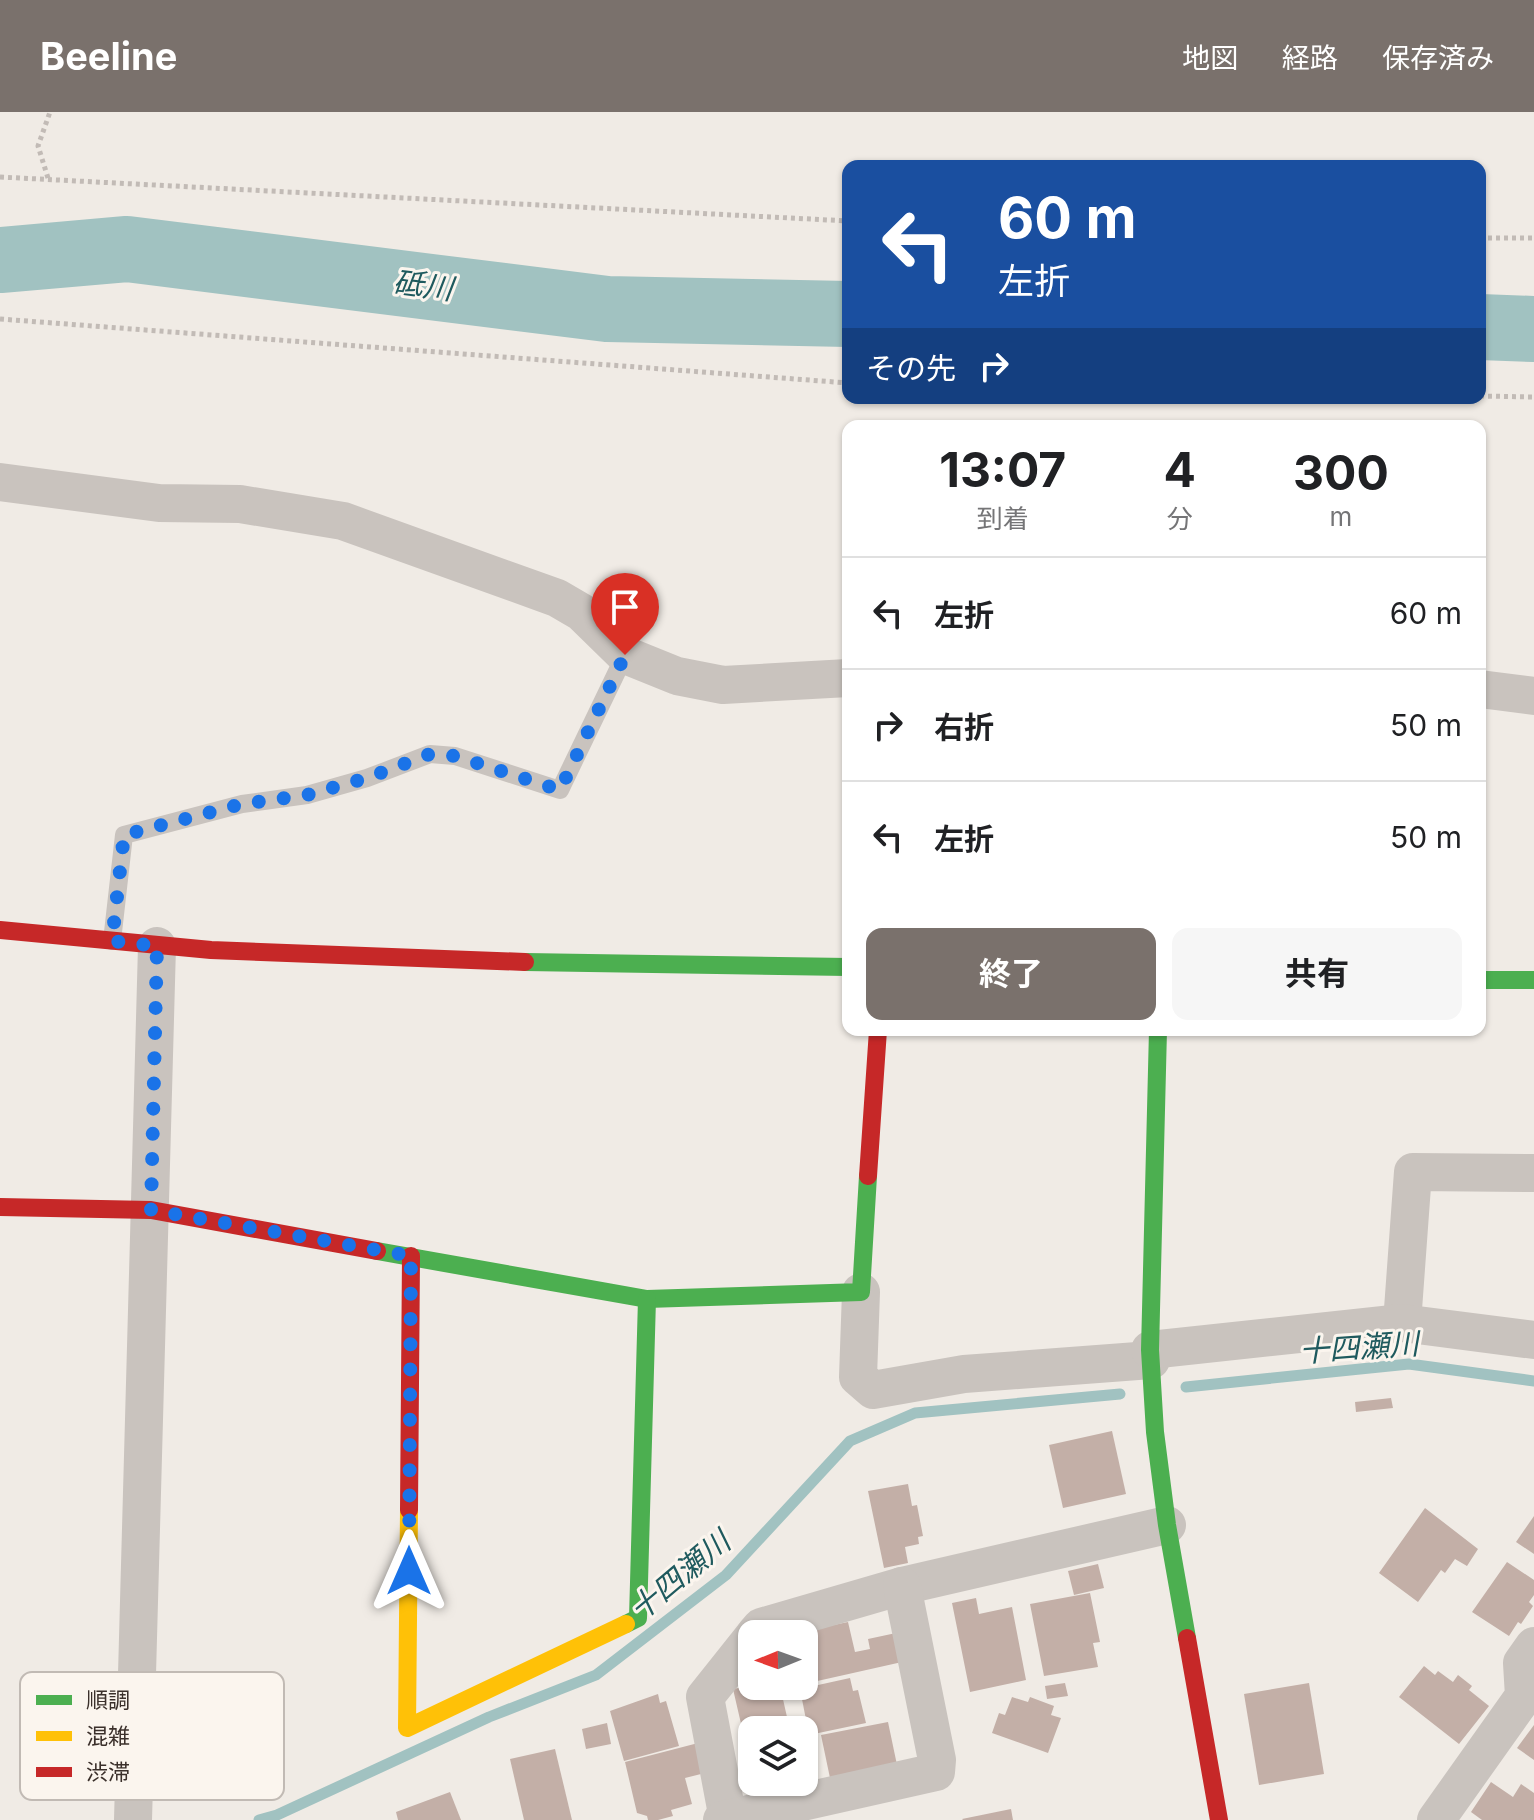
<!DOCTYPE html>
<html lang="ja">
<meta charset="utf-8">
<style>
:root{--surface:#fff;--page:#f6f6f6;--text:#202124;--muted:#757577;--line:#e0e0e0;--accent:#7a716c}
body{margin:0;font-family:Inter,"Noto Sans JP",sans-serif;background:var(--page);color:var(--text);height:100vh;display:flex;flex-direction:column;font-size:30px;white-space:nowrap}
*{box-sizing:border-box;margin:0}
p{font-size:26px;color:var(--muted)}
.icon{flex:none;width:44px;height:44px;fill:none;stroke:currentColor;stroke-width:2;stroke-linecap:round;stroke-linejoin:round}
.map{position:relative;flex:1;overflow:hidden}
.panel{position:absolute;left:842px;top:308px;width:644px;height:616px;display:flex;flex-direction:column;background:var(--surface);border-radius:16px;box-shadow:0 2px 6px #0004}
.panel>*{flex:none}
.banner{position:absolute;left:842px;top:48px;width:644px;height:244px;border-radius:16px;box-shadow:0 2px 6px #0004;background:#1a4fa0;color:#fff;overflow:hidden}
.needle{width:52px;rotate:269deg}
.buttons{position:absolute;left:738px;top:1508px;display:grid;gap:16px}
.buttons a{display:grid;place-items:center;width:80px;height:80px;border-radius:16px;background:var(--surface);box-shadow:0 2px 6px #0004;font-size:40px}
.pin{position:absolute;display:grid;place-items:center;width:68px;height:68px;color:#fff;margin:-82px -34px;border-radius:50% 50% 50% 0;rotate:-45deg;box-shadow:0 0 8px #0007}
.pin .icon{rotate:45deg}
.me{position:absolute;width:88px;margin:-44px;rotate:0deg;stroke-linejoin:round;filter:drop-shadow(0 0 6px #0008)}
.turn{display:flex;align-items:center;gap:28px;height:168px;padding:0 24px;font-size:36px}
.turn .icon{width:104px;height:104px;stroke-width:2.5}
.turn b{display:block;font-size:56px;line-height:68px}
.then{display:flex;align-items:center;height:76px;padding:0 24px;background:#0003;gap:16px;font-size:30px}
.eta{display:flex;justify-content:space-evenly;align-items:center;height:136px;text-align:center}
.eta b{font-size:48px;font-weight:700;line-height:56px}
.cta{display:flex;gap:16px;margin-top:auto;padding:16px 24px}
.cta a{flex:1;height:92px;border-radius:16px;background:var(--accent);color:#fff;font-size:32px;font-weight:700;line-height:92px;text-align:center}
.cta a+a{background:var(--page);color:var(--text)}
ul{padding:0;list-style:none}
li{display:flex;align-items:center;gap:24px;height:112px;padding:0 24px;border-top:2px solid var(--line)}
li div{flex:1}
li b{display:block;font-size:30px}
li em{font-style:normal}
header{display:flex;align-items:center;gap:48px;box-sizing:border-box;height:112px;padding:0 40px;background:var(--accent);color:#fff}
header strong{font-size:38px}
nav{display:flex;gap:44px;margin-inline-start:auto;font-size:28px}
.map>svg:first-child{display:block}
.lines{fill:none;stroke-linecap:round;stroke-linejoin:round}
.stream{stroke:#a1c2c1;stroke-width:11}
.river{stroke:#a1c2c1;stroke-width:66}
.building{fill:#c3afa7}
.path{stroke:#c2bbb6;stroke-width:5;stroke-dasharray:4 4;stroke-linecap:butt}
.lane{stroke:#c9c3be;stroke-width:18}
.street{stroke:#c9c3be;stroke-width:38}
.fast{stroke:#4caf50;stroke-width:18}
.slow{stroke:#ffc107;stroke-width:18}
.jam{stroke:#c62828;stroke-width:18}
.route{stroke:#1a73e8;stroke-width:14;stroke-dasharray:0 25.2}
.labels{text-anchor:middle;stroke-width:6;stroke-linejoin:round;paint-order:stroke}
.water-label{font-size:30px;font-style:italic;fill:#1f5a5e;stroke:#fbf5ee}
.key{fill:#fbf5ee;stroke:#c1bab4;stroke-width:2}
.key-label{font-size:22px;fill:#3b302b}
</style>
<header>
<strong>Beeline</strong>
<nav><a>地図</a><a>経路</a><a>保存済み</a></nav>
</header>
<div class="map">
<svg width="1534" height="1708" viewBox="0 0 1534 1708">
<rect width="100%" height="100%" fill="#f0ebe5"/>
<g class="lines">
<!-- stream -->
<g class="stream">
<path d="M1186,1275L1409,1252L1534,1269"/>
<path d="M259,1708L277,1703L489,1605L596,1563L726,1463L850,1329L915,1301L1120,1282"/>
</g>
<!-- river -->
<g class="river">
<path d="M0,148L127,137L607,197L848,202"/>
<path d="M1480,215L1534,217"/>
</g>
</g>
<!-- building -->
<g class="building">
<path d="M1391,1286L1393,1296L1356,1300L1355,1290Z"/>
<path d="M1112,1319L1126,1382L1063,1396L1049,1333Z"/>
<path d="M908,1372L912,1394L917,1393L923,1424L918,1425L919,1432L905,1435L908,1451L884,1456L868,1379Z"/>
<path d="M1425,1396L1478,1437L1467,1454L1455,1447L1445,1461L1441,1458L1418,1490L1379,1461Z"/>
<path d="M1534,1404V1442L1516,1430Z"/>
<path d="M1507,1450L1534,1468V1483L1529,1490L1533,1494L1521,1512L1518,1510L1509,1524L1472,1500Z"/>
<path d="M1098,1452L1104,1476L1074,1483L1068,1459Z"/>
<path d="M1090,1481L1100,1530L1093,1531L1098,1555L1044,1564L1030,1492Z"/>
<path d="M976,1486L979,1502L1012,1495L1026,1568L970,1580L952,1491Z"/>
<path d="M848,1510L855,1540L870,1537L868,1527L896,1521L902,1550L804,1572V1522L795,1521Z"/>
<path d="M1424,1554L1435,1563L1438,1559L1453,1570L1458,1563L1472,1574L1469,1578L1489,1594L1459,1632L1399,1585Z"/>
<path d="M752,1558V1574H780L787,1605L742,1616L733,1577L744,1575L741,1561Z"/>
<path d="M850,1566L853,1579L858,1578L866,1611L809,1623L800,1577Z"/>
<path d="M1065,1571L1068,1584L1047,1587L1045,1574Z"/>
<path d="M1309,1571L1324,1662L1259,1673L1244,1582Z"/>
<path d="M658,1582L660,1591L666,1589L679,1634L624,1649L610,1599Z"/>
<path d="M1012,1585L1028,1590L1030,1585L1054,1594L1051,1603L1061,1606L1048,1641L992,1621L999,1601L1005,1603Z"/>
<path d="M801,1607L804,1618H754L753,1617Z"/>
<path d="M888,1610L897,1653L830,1666L821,1623Z"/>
<path d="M607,1611L611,1632L586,1637L582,1617Z"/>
<path d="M1534,1613V1648L1517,1636Z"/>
<path d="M804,1626L815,1672L772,1681L771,1675L765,1677L764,1672L759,1673L753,1670H804Z"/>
<path d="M702,1630L709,1660L685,1666L692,1692L671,1698L673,1704L658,1708H648L647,1704L637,1701L625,1650Z"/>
<path d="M555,1637L572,1708H524L510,1647Z"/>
<path d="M1491,1670L1513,1685L1521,1672L1534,1681V1708H1482L1471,1700Z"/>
<path d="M450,1680L461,1708H398L396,1700Z"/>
<path d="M1011,1697L1013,1708H963L962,1707Z"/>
</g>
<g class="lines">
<!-- path -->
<g class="path">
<path d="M0,65L848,109"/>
<path d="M48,66L38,34L50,0"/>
<path d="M1480,126H1534"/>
<path d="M0,207L848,271"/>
<path d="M1480,284L1534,285"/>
</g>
<!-- lane -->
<path class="lane" d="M112,829L124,723L242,692L307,683L367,666L430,642L455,644L560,678L625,543"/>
<!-- street -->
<g class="street">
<path d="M0,370L159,391L240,392L343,409L557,486L581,500L625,543L677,564L723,573L848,566"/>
<path d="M1480,577L1534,584"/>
<path d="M861,1180L858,1265L873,1278L964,1262L1151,1248"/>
<path d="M1402,1211L1413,1060L1534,1061"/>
<path d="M1150,1238L1402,1211L1534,1228"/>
<path d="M755,1522L761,1515L902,1474L1167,1413"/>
<path d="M728,1707L705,1585L752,1526"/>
<path d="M133,1708L157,834"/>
<path d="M722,1708L936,1660L937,1648L902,1474"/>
<path d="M1436,1708L1524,1584L1522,1551L1534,1534"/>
</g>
<!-- fast -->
<g class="fast">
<path d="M525,850L848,855"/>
<path d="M1480,868H1534"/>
<path d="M1158,918L1150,1238L1155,1320L1167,1413L1187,1526"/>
<path d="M377,1139L647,1187L861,1180L868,1064"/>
<path d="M626,1512L638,1506L647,1187"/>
</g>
<!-- slow -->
<path class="slow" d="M409,1398L407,1616L626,1512"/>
<!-- jam -->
<g class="jam">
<path d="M0,818L211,838L525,850"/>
<path d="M868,1064L878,918"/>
<path d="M0,1095L151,1098L377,1139"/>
<path d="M409,1398L411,1144"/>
<path d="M1187,1526L1219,1708"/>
</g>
</g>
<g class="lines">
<!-- route -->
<path class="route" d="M409,1459L411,1144L151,1098L157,834L112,829L124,723L242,692L307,683L367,666L430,642L455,644L560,678L625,543"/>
</g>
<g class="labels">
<!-- water labels -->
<g class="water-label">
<text transform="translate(423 174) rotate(7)" y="10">砥川</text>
<text transform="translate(1359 1236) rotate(-4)" y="10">十四瀬川</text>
<text transform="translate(680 1464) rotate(-40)" y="10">十四瀬川</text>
</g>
</g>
<!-- legend -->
<rect x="20" y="1560" width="264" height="128" rx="12" class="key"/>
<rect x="36" y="1583" width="36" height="10" fill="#4caf50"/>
<rect x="36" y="1619" width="36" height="10" fill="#ffc107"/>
<rect x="36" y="1655" width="36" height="10" fill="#c62828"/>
<g class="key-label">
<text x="86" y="1596">順調</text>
<text x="86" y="1632">混雑</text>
<text x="86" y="1668">渋滞</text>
</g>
</svg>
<div class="buttons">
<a><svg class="needle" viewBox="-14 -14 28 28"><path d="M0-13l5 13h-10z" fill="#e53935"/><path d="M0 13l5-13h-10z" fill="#757577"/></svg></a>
<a><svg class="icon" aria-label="layers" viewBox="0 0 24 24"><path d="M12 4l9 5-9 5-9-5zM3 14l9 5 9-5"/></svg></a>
</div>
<div class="pin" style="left:625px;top:543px;background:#d93025"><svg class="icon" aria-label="arrive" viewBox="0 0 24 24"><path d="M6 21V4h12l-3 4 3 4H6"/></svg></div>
<svg class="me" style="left:409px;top:1459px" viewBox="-20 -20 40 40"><path d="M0-17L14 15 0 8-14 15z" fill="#1a73e8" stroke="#fff" stroke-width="4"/></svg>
<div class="banner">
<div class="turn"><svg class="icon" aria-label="left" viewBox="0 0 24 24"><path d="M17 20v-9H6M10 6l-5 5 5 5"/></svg><div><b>60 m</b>左折</div></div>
<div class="then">その先<svg class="icon" aria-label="right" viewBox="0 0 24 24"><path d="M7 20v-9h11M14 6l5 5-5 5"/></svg></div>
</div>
<section class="panel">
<div class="eta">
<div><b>13:07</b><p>到着</p></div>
<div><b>4</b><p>分</p></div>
<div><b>300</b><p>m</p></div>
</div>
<ul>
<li><svg class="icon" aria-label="left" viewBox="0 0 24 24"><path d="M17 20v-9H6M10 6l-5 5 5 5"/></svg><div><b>左折</b></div><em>60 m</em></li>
<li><svg class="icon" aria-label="right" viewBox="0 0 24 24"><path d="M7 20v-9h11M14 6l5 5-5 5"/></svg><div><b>右折</b></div><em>50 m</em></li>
<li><svg class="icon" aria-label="left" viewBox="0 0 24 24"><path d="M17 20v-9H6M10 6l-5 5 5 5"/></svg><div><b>左折</b></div><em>50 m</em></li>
</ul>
<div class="cta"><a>終了</a><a>共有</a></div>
</section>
</div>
